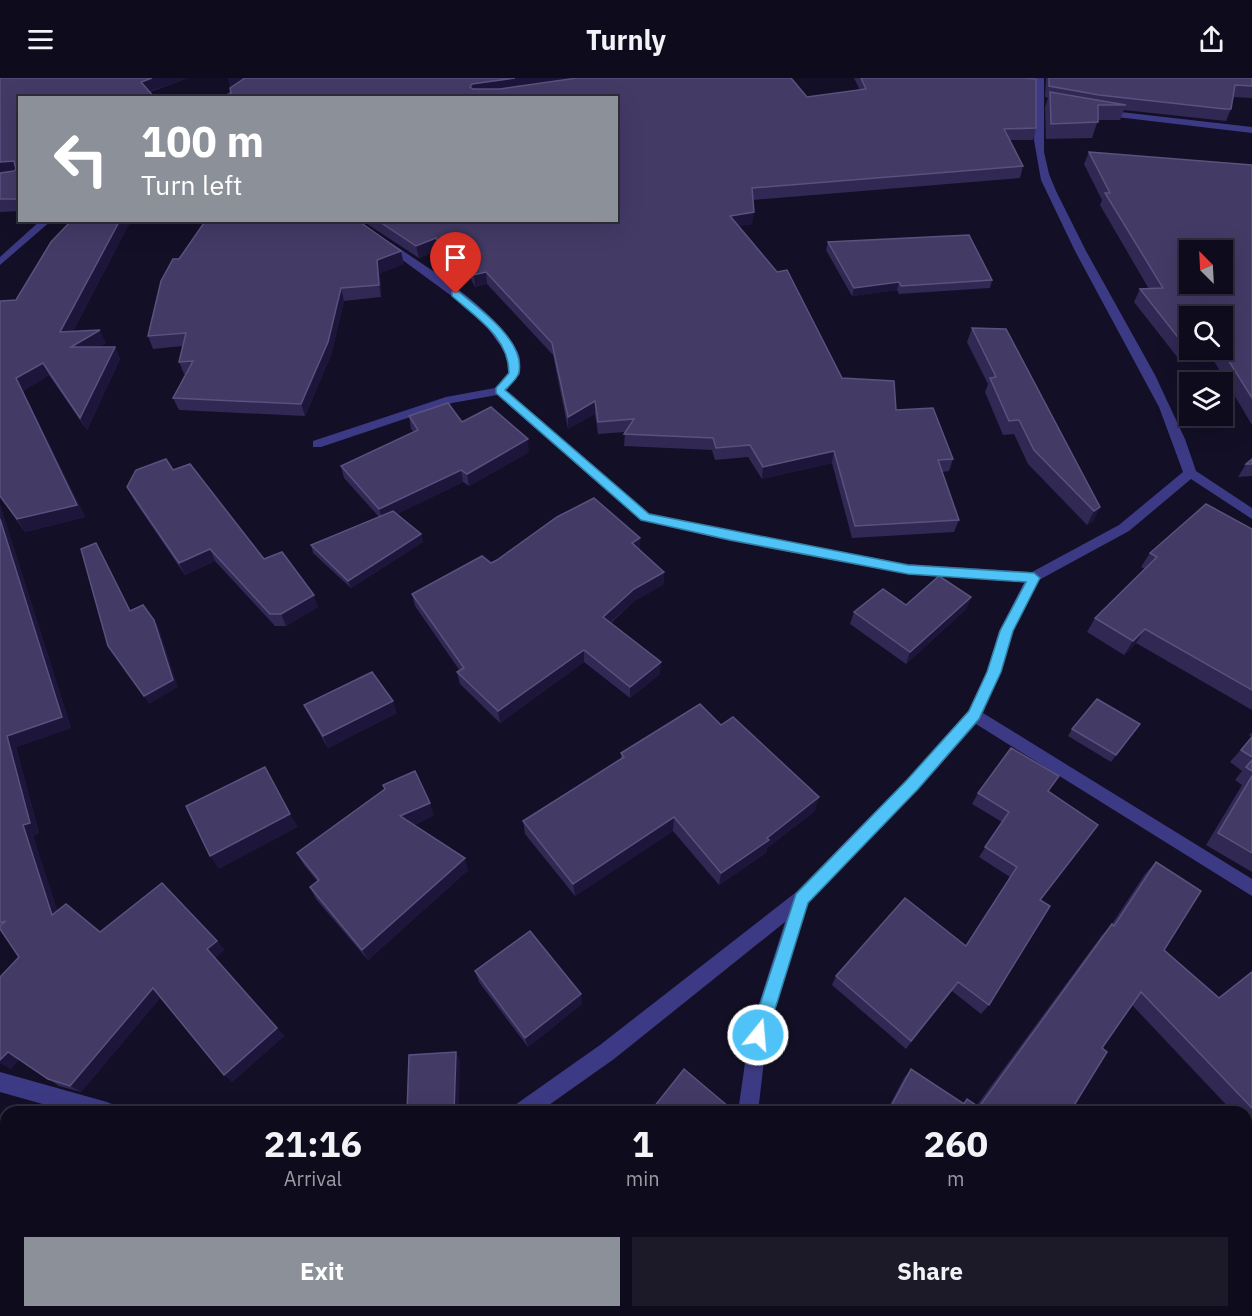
<!DOCTYPE html>
<style>
:root{--surface:#0e0b1c;--page:#1c1929;--text:#f1f3f6;--muted:#9b9ba3;--line:#2e2b3b;--accent:#8c9099}
body{margin:0;font-family:"IBM Plex Sans",sans-serif;background:var(--page);color:var(--text);height:100vh;display:flex;flex-direction:column;font-size:22px;white-space:nowrap}
*{box-sizing:border-box;margin:0}
p{font-size:20px;color:var(--muted)}
.icon{flex:none;width:33px;height:33px;fill:none;stroke:currentColor;stroke-width:2;stroke-linecap:round;stroke-linejoin:round}
.map{position:relative;flex:1;overflow:hidden}
.panel{position:absolute;left:0px;top:1028px;width:1252px;height:212px;display:flex;flex-direction:column;background:var(--surface);border-radius:18px 18px 0 0;box-shadow:0 6px 24px #0002,0 0 0 2px var(--line)}
.panel>*{flex:none}
.hud{position:absolute;left:18px;top:18px;width:600px;height:126px;border-radius:0px;box-shadow:0 6px 24px #0002,0 0 0 2px var(--line);background:#8c9099;color:#fff;overflow:hidden}
.needle{width:39px;rotate:336deg}
.buttons{position:absolute;left:1179px;top:162px;display:grid;gap:12px}
.buttons a{display:grid;place-items:center;width:54px;height:54px;border-radius:0px;background:var(--surface);box-shadow:0 6px 24px #0002,0 0 0 2px var(--line);font-size:30px}
.pin{position:absolute;display:grid;place-items:center;width:51px;height:51px;color:#fff;margin:-62px -26px;border-radius:50% 50% 50% 0;rotate:-45deg;box-shadow:0 0 6px #0007}
.pin .icon{rotate:45deg}
.me{position:absolute;width:66px;margin:-33px;rotate:17deg;stroke-linejoin:round;filter:drop-shadow(0 0 4px #0008)}
.turn{display:flex;align-items:center;gap:21px;height:126px;padding:0 24px;font-size:27px}
.turn .icon{width:78px;height:78px;stroke-width:2.5}
.turn b{display:block;font-size:42px;line-height:51px}
.eta{display:flex;justify-content:space-evenly;align-items:center;height:102px;text-align:center}
.eta b{font-size:36px;font-weight:800;line-height:42px}
.action{display:flex;gap:12px;margin-top:auto;padding:12px 24px}
.action a{flex:1;height:69px;border-radius:0px;background:var(--accent);color:#fff;font-size:24px;font-weight:800;line-height:69px;text-align:center}
.action a+a{background:var(--page);color:var(--text)}
header{display:flex;justify-content:space-between;align-items:center;height:78px;padding:0 24px;background:var(--surface);font-size:27px;font-weight:800}
.map>svg:first-child{display:block}
.lines{fill:none;stroke-linecap:round;stroke-linejoin:round}
.minor{fill:#3d3a85;fill-rule:evenodd}
.wall{fill:#312854;fill-rule:evenodd}
.shaded-wall{fill:#1d163a}
.building{fill:#433a66;stroke:#5a527e;stroke-width:1.5;fill-rule:evenodd}
.route{fill:#4fc3f7;stroke:#337fa1;stroke-width:1.5}
</style>
<header><svg class="icon" aria-label="menu" viewBox="0 0 24 24"><path d="M4 6h16M4 12h16M4 18h16"/></svg>Turnly<svg class="icon" aria-label="share" viewBox="0 0 24 24"><path d="M12 15V3M7 8l5-5 5 5M5 13v7h14v-7"/></svg></header>
<div class="map">
<svg width="1252" height="1238" viewBox="0 0 1252 1238">
<rect width="100%" height="100%" fill="#130f26"/>
<g class="lines">
<!-- minor -->
<g class="minor">
<path d="M253,0H263L231,20H220Z"/>
<path d="M1036,0H1044V74L1049,96L1056,113L1086,173L1155,297L1185,361L1196,393L1252,430V441L1191,401L1129,453L1039,502L1013,553L1001,594L983,635L1252,801V818L976,646L919,711L808,825L767,957L758,1034H738L749,957L785,844L614,981L539,1034H512L515,1027L600,967L795,815L907,701L968,633L987,594L999,553L1025,503L908,496L730,463L640,442L497,317L452,325L321,369H313V363L446,319L495,310L508,295L507,277L487,249L453,219L382,167L391,165C427,189 503,236 519,277C521,283 520,290 520,296L506,313L649,435L730,453L908,486L1032,494L1119,447L1183,394L1159,329L1075,173L1041,102L1034,62Z"/>
<path d="M1103,32L1252,49V55L1100,37V33Z"/>
<path d="M41,142H52L0,187V179Z"/>
<path d="M0,994L107,1024L114,1027L117,1034H71L0,1014Z"/>
<path d="M235,1233H261L259,1238H233Z"/>
<path d="M756,1233H778L780,1238H758Z"/>
</g>
</g>
<!-- wall -->
<g class="wall">
<path d="M0,0H188L150,14L20,20V133L0,134Z"/>
<path d="M228,0H791L807,19L860,12L854,0H1035L1036,50L1033,62H1010L1023,88L1020,100L753,122L752,146L739,148L842,300L896,332L953,381L949,393L942,394L959,442L954,454L852,460L832,385L762,401L748,379L715,382L712,372L624,368L625,354L598,356L595,336L568,351L553,277L487,206L475,209L471,201L453,204L438,172L419,180L361,142H616L231,9Z"/>
<path d="M1046,0H1252V20L1233,19L1231,31L1226,43L1124,32L1120,42H1098L1092,60L1046,61L1045,29L1048,20L1045,19Z"/>
<path d="M1089,74L1252,87V347L1211,278L1178,280L1134,224L1140,211H1149L1100,127L1102,122L1084,86ZM1190,238H1222V272H1190Z"/>
<path d="M67,142H133L129,146L73,253L106,265L99,269H115L120,281L87,352L49,297L23,313L85,439L25,454L0,419V223L16,222L69,146Z"/>
<path d="M828,164L992,202L990,210L899,216L897,212L852,218L826,172Z"/>
<path d="M179,181L404,186L380,195L381,219L344,223L331,277L305,338L179,332L173,320L186,296H184L179,284L183,268L153,271L148,258Z"/>
<path d="M972,250L1100,429L1093,443L1087,447L1028,386L1014,356L1003,357L985,314L988,306L967,264Z"/>
<path d="M409,338L462,344L529,374L469,408L463,404L397,436L421,456L423,464L351,510L313,475L311,467L379,439L344,400L341,388L414,354L411,351Z"/>
<path d="M1252,381V398L1238,399L1246,386Z"/>
<path d="M173,392L264,481L318,529L286,548H275L215,483L185,497L134,422L127,409Z"/>
<path d="M0,427L71,650L16,669L39,755L33,758L57,833L100,854L217,863L224,872L215,880L284,958L232,1004L160,920L81,1014L59,1008L19,981L11,991L0,985V899L19,879L0,851Z"/>
<path d="M1252,451V632L1136,565L1124,577L1087,554L1095,540L1145,491L1141,489L1150,475Z"/>
<path d="M640,460V472L664,494V506L634,523L611,545L660,596L630,620L584,584L500,645L460,606L457,594L460,593L415,528L412,516L491,485Z"/>
<path d="M971,519L966,531L906,586L850,546L854,534Z"/>
<path d="M304,627L397,635L328,670L310,639Z"/>
<path d="M1140,646L1111,684L1068,658L1072,651Z"/>
<path d="M721,647L815,733L767,770L766,775L719,807L673,753L575,818L525,756L523,743L621,682V675Z"/>
<path d="M1252,654V794L1206,767L1242,707L1235,702L1242,693L1230,684L1252,659L1249,657Z"/>
<path d="M1049,713L1040,822L989,927L981,936L952,913L906,971L832,907L836,898L966,867L1010,799L979,779L1002,744L972,726L978,715Z"/>
<path d="M434,737L414,747L468,792L368,882L316,821L310,809L317,803L304,787L297,775Z"/>
<path d="M1156,784L1164,872L1219,919L1252,893V1037L1246,1040V1034H1233L1132,927L1102,970L1070,1034H886L904,1000L911,991L963,1025L967,1021L977,1027L1102,857L1110,849L1145,796Z"/>
<path d="M475,893L582,926L528,969L479,904Z"/>
<path d="M1152,1028L1159,1034H1144Z"/>
<path d="M832,1233H909L908,1238H830Z"/>
<path d="M1028,1233H1139L1137,1238H1026Z"/>
<path d="M1168,1233H1246L1252,1238H1174Z"/>
</g>
<!-- shaded-wall -->
<g class="shaded-wall">
<path d="M152,0H188L145,15L141,4Z"/>
<path d="M228,0H249L232,10Z"/>
<path d="M515,0H596L474,18L470,9L472,6Z"/>
<path d="M14,83L20,95L0,97V84Z"/>
<path d="M754,134L752,146L729,150L730,138Z"/>
<path d="M120,142H133L129,146L66,266L60,254Z"/>
<path d="M436,160L438,172L419,180L416,168Z"/>
<path d="M401,173L404,186L380,195L381,219L379,207L377,182Z"/>
<path d="M469,189L471,201L453,204L451,192Z"/>
<path d="M486,194L487,206L475,209L474,197Z"/>
<path d="M899,204L897,212L852,218L854,210Z"/>
<path d="M341,210L344,223L331,277L305,338L301,326Z"/>
<path d="M100,252L106,265L78,281L71,269Z"/>
<path d="M115,269L120,281L87,352L80,340Z"/>
<path d="M43,285L49,297L23,313L85,439L25,454L17,441L16,300Z"/>
<path d="M595,323V336L568,351V339Z"/>
<path d="M528,361L529,374L469,408L467,396Z"/>
<path d="M834,373L832,385L762,401L763,389Z"/>
<path d="M461,392L463,404L383,443L379,431Z"/>
<path d="M0,427L71,650L16,669L39,755L33,758L62,846L52,837L23,747L7,658Z"/>
<path d="M1100,429L1093,443L1087,447L1094,433Z"/>
<path d="M421,456L423,464L351,510L348,503Z"/>
<path d="M640,460V473L632,465Z"/>
<path d="M96,465L101,473L135,541L130,533Z"/>
<path d="M210,471L215,483L185,497L179,485Z"/>
<path d="M664,494V506L634,523L603,551V539L634,511Z"/>
<path d="M314,517L318,529L286,548L281,536Z"/>
<path d="M971,519L966,531L906,586L910,574Z"/>
<path d="M154,542L159,550L178,609L149,626L144,618Z"/>
<path d="M1145,551L1136,565L1124,577L1133,563Z"/>
<path d="M584,572V584L500,645L498,633Z"/>
<path d="M661,584L660,596L630,620V609Z"/>
<path d="M393,623L397,635L328,670L323,658Z"/>
<path d="M819,719L815,733L767,770L766,775L719,807L721,795Z"/>
<path d="M430,725L434,737L405,751L400,738Z"/>
<path d="M290,736L298,749L219,791L210,778Z"/>
<path d="M674,739L673,753L575,818L573,806Z"/>
<path d="M465,780L468,792L368,882L362,872Z"/>
<path d="M217,863L224,872L215,880L207,871Z"/>
<path d="M153,910L161,919L81,1014L70,1008Z"/>
<path d="M581,916L582,926L528,969L525,960Z"/>
<path d="M277,950L284,958L232,1004L224,997Z"/>
<path d="M8,974L20,981L11,991L0,985V982Z"/>
<path d="M456,974L460,983L459,1034H454Z"/>
<path d="M6,1174V1185L0,1188V1176Z"/>
<path d="M218,1233H233L227,1238H212Z"/>
<path d="M623,1233H626L621,1238H618Z"/>
</g>
<!-- building -->
<g class="building">
<path d="M0,0H152L141,4L155,20H20V121H0V95L14,93L16,91L14,83L0,84Z"/>
<path d="M245,0H515L472,6L470,9L473,11H500L577,0H791L807,19L866,11L861,0H1023L1036,1V50L1004,51L1023,88L752,110L754,134L730,138L777,194L787,192L842,300L894,303L896,332L933,330L953,381L938,382L959,442L855,448L834,373L763,389L750,367L716,370L713,360L624,356L634,341L598,344L595,323L568,339L552,265L486,194L474,197L469,189L451,192L436,160L416,168L377,142H616V20H232L230,10Z"/>
<path d="M1049,0H1252V8L1235,7L1231,31H1225L1099,17L1049,8Z"/>
<path d="M1050,14L1126,27H1098V44L1051,46Z"/>
<path d="M1089,74L1252,87V320L1222,272V238H1190V267H1184L1140,211L1163,210L1105,115H1110ZM1190,172H1222V206H1190Z"/>
<path d="M72,142H120L60,254L100,252L71,269H115L80,340L43,285L16,300L77,427L17,441L0,418V223L16,222L51,164Z"/>
<path d="M206,142H357L401,173L377,182L379,207L341,210L328,264L301,326L173,320L193,283L179,284L186,255L148,258L161,203L173,181H179Z"/>
<path d="M969,157L992,202L901,208L899,204L854,210L828,164Z"/>
<path d="M972,250L1006,251L1100,429L1094,433L1034,372L1019,342L1009,343L990,300L996,299Z"/>
<path d="M448,325L462,344L491,329L528,361L467,396L461,392L379,431L341,388L418,352L409,338Z"/>
<path d="M166,381L173,392L190,386L264,481L282,474L314,517L281,536H270L210,471L179,485L127,409L136,392Z"/>
<path d="M1252,381V386H1246Z"/>
<path d="M594,420L640,460L632,465L664,494L634,511L603,539L661,584L630,609L584,572L498,633L457,594L464,590L412,516L482,478L491,485L497,482L557,439Z"/>
<path d="M1206,426L1252,451V612L1145,551L1133,563L1095,540L1157,479L1150,475Z"/>
<path d="M393,433L421,456L348,503L311,467Z"/>
<path d="M0,441L62,639L7,658L30,745L23,747L52,837L66,826L100,854L162,805L217,863L207,871L277,950L224,997L153,910L70,1008L48,1001L8,974L0,982V899L19,879L0,851V848L6,843L0,845Z"/>
<path d="M96,465L130,533L143,527L154,542L173,602L144,618L108,568L81,471Z"/>
<path d="M939,498L971,519L910,574L854,534L883,511L906,527Z"/>
<path d="M372,594L393,623L323,658L304,627Z"/>
<path d="M1097,621L1140,646L1116,677L1072,651Z"/>
<path d="M700,626L721,647L733,639L819,719L767,760L769,762L721,795L674,739L573,806L523,743L624,679L621,675Z"/>
<path d="M1252,659V679L1241,672Z"/>
<path d="M1011,670L1059,698L1048,713L1098,747L1040,822L1050,828L989,927L958,904L911,963L836,898L905,820L966,868L1017,789L985,769L1009,734L978,715Z"/>
<path d="M1252,682V693L1246,689Z"/>
<path d="M265,689L290,736L210,778L186,728Z"/>
<path d="M415,693L430,725L400,738L465,780L362,872L310,809L319,802L297,775L385,711L383,707Z"/>
<path d="M1252,698V775L1218,755Z"/>
<path d="M1156,784L1201,813L1164,872L1219,920L1252,894V1030L1141,914L1102,970L1107,974L1070,1034H888L911,991L964,1026L967,1021L979,1029L1112,846L1114,848Z"/>
<path d="M530,853L581,916L525,960L475,893Z"/>
<path d="M456,974L454,1034H407L409,977Z"/>
<path d="M684,991L729,1029L725,1034H650Z"/>
<path d="M1152,1028L1159,1034H1149Z"/>
<path d="M1246,1102L1252,1107V1238H1192L1187,1233H1246Z"/>
<path d="M6,1103V1174L0,1176V1106Z"/>
<path d="M101,1233H218L212,1238H104Z"/>
<path d="M496,1233H512L515,1238H490Z"/>
<path d="M528,1233H623L618,1238H523Z"/>
<path d="M836,1233H909L908,1238H835Z"/>
<path d="M1038,1233H1139L1137,1238H1035Z"/>
</g>
<!-- route -->
<path class="route" d="M452,214H459C480,231 525,263 519,294C518,300 510,307 505,312L649,436L908,487L1034,495L1040,500L1013,553L1001,594L979,641L918,711L808,825L767,957L764,963L758,965L752,963L750,957L796,816L907,702L969,633L987,594L1000,553L1026,504L908,496L730,462L641,442L496,315V310L509,295C509,260 477,240 452,218Z"/>
</svg>
<div class="buttons">
<a><svg class="needle" viewBox="-14 -14 28 28"><path d="M0-13l5 13h-10z" fill="#e53935"/><path d="M0 13l5-13h-10z" fill="#9b9ba3"/></svg></a>
<a><svg class="icon" aria-label="search" viewBox="0 0 24 24"><circle cx="10" cy="10" r="6"/><path d="M15 15l6 6"/></svg></a>
<a><svg class="icon" aria-label="layers" viewBox="0 0 24 24"><path d="M12 4l9 5-9 5-9-5zM3 14l9 5 9-5"/></svg></a>
</div>
<div class="pin" style="left:456px;top:216px;background:#d93025"><svg class="icon" aria-label="arrive" viewBox="0 0 24 24"><path d="M6 21V4h12l-3 4 3 4H6"/></svg></div>
<svg class="me" style="left:758px;top:957px" viewBox="-20 -20 40 40"><circle r="17" fill="#4fc3f7" stroke="#fff" stroke-width="3"/><path d="M0-11L8 9 0 5-8 9z" fill="#fff"/></svg>
<div class="hud">
<div class="turn"><svg class="icon" aria-label="left" viewBox="0 0 24 24"><path d="M17 20v-9H6M10 6l-5 5 5 5"/></svg><div><b>100 m</b>Turn left</div></div>
</div>
<section class="panel">
<div class="eta">
<div><b>21:16</b><p>Arrival</p></div>
<div><b>1</b><p>min</p></div>
<div><b>260</b><p>m</p></div>
</div>
<div class="action"><a>Exit</a><a>Share</a></div>
</section>
</div>
